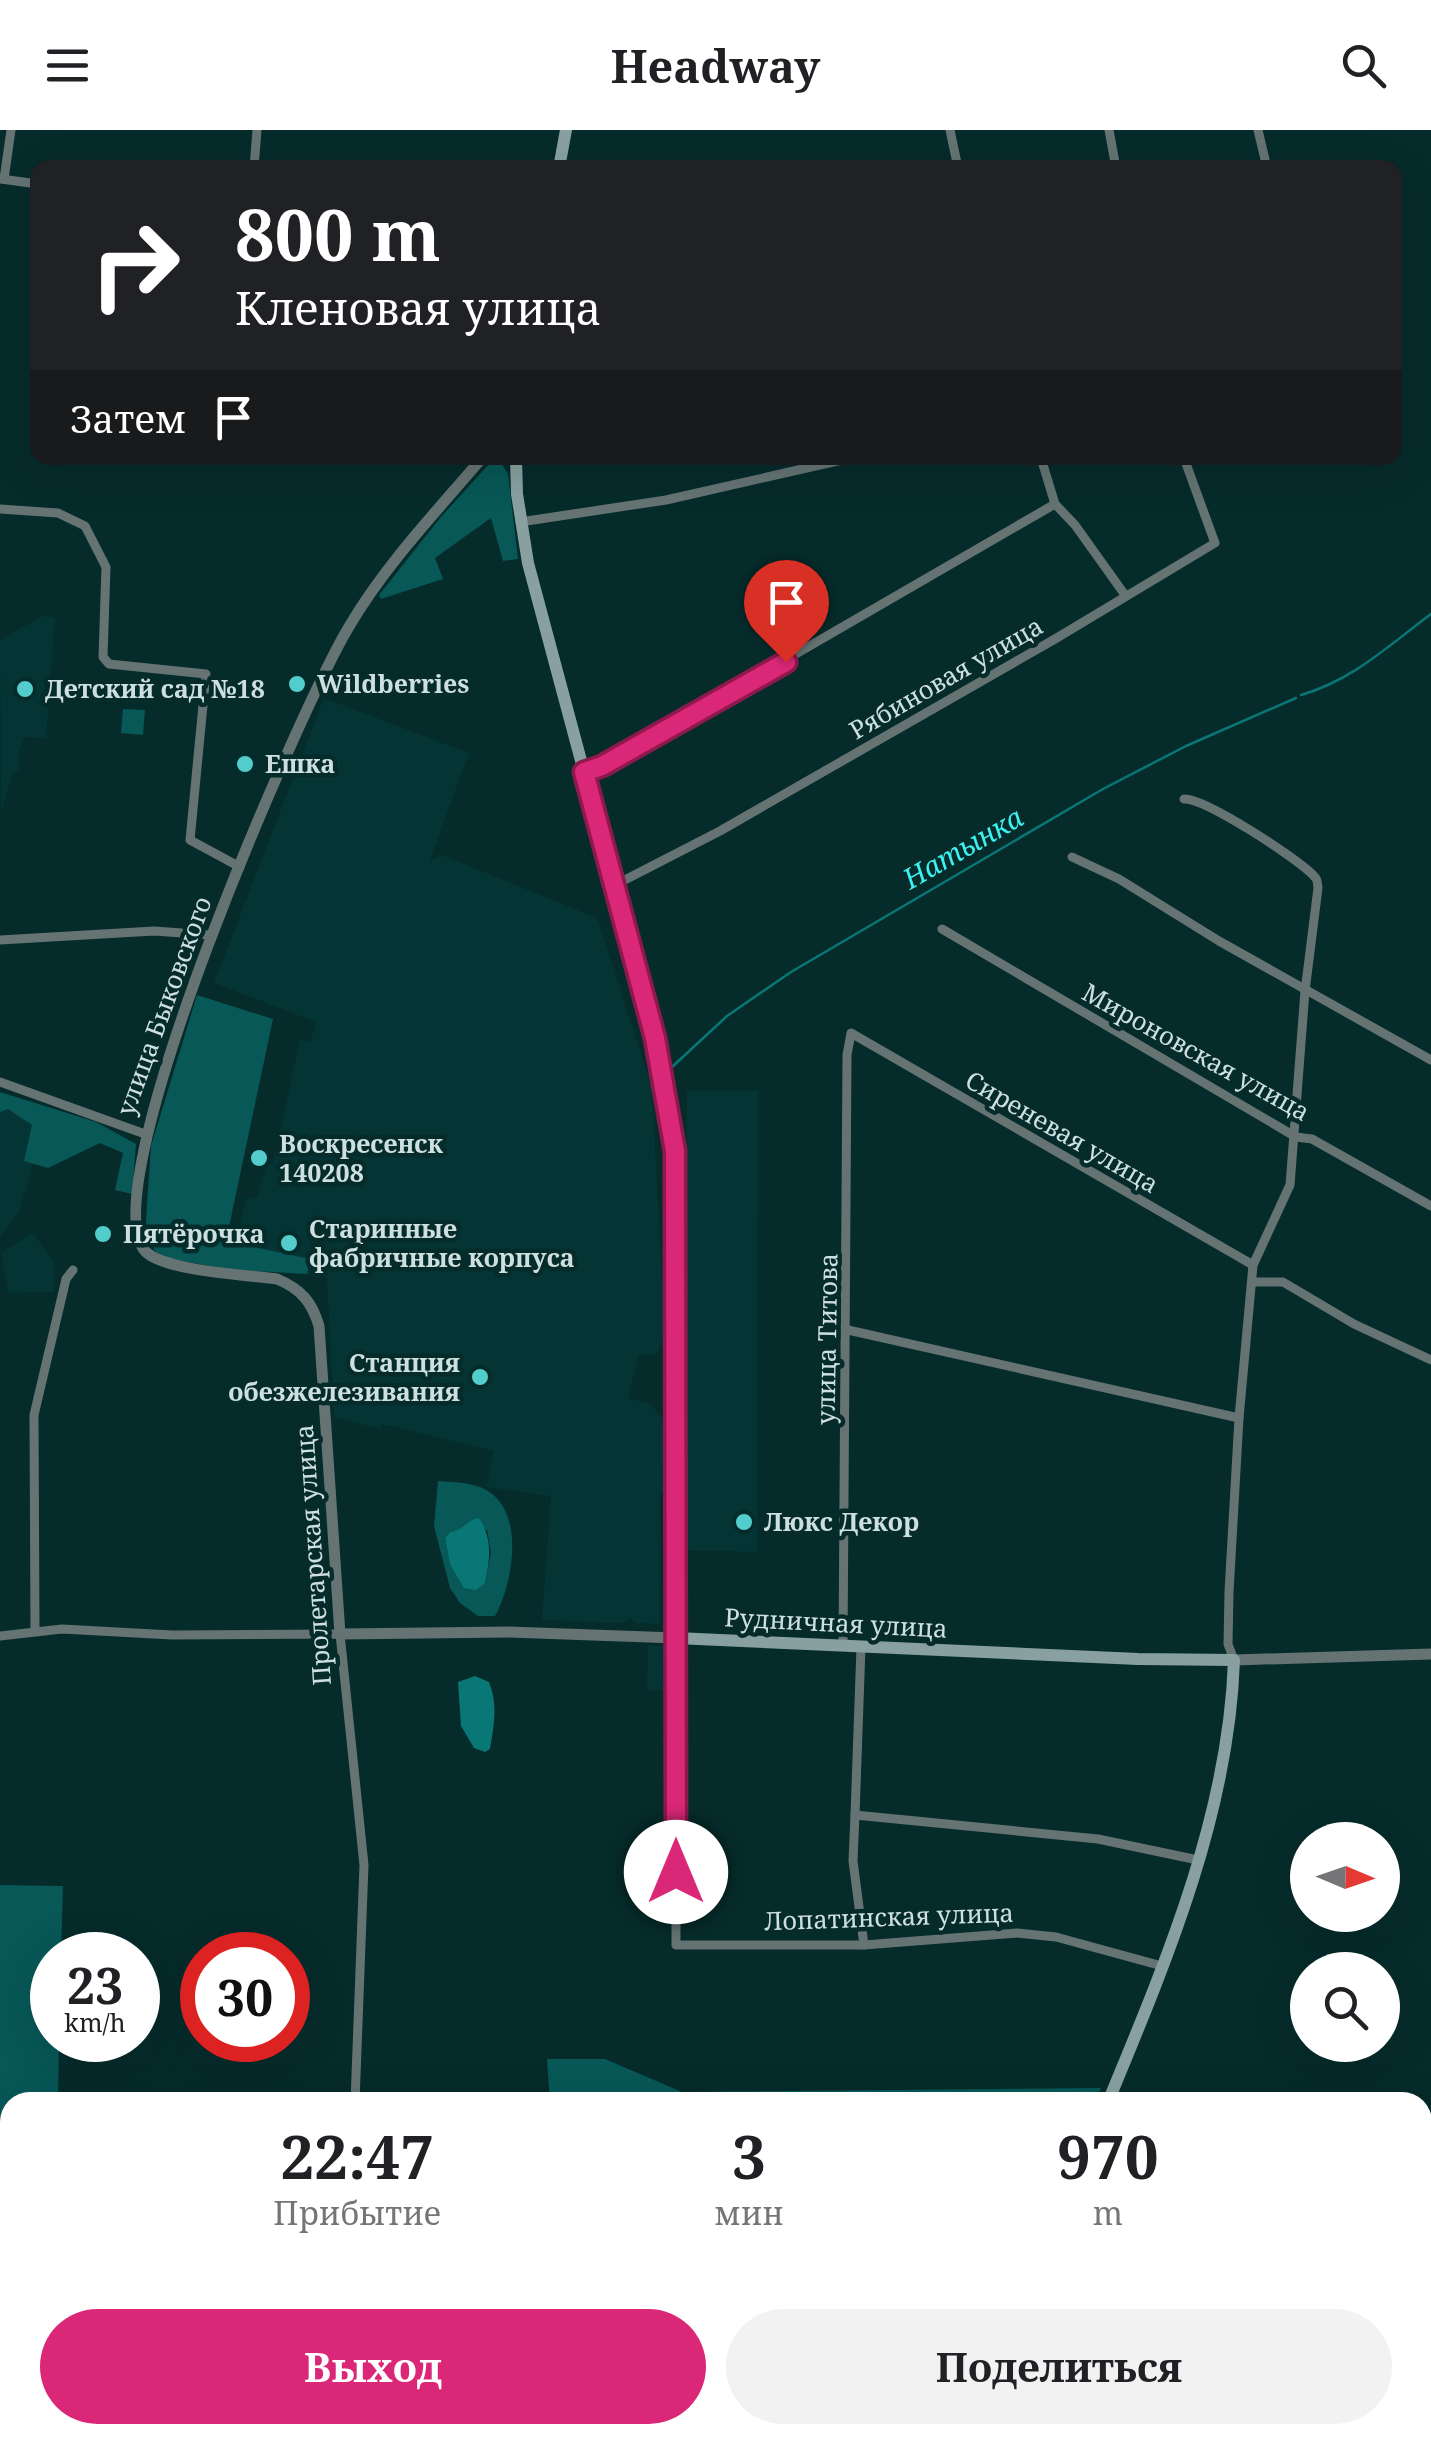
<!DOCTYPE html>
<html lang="ru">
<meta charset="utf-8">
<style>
:root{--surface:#fff;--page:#f2f2f2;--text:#202124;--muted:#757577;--accent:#db2777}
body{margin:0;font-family:"Noto Serif",serif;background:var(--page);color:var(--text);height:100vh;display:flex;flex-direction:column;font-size:38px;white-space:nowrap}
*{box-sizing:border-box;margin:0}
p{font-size:32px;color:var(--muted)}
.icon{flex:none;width:55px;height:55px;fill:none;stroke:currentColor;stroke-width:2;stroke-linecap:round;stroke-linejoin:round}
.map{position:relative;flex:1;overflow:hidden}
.sheet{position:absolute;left:0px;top:1962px;width:1432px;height:352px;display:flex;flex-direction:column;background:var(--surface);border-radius:30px 30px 0 0;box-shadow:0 10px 40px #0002}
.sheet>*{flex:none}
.banner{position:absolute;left:30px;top:30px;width:1372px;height:305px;border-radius:20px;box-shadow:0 10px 40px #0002;background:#202124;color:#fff;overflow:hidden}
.needle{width:65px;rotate:92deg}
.buttons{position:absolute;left:1290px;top:1692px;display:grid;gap:20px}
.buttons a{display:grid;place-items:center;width:110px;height:110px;border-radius:50%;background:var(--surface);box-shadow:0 10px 40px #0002;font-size:50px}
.speed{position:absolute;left:30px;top:1802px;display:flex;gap:20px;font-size:50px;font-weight:700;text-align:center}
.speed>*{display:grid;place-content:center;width:130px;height:130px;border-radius:50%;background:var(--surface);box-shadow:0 10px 40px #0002;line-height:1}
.speed small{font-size:25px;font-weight:400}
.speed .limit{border:15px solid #d22;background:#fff;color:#111}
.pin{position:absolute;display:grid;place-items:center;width:85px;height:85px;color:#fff;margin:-102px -42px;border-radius:50% 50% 50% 0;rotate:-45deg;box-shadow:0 0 10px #0007}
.pin .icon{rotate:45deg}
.me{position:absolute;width:110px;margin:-55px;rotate:0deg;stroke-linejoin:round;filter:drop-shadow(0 0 8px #0008)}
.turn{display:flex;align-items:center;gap:35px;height:210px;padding:0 40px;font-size:45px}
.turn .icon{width:130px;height:130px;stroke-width:2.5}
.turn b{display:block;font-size:70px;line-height:85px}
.then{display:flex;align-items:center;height:95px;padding:0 40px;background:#0003;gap:20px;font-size:38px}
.eta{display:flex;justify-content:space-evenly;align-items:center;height:170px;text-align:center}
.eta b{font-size:60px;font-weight:700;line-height:70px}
.cta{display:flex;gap:20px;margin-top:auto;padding:20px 40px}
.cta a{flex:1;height:115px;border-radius:60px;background:var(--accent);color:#fff;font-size:40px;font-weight:700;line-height:115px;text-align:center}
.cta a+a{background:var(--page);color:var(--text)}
header{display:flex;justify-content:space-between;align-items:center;height:130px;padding:0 40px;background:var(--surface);font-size:45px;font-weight:700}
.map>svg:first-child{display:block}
.built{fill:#043534}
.green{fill:#075857;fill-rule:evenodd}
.water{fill:#097776}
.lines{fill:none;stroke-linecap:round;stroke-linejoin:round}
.stream{stroke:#097776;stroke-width:2.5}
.minor{stroke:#657473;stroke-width:9}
.tertiary{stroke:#657473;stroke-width:11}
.secondary{stroke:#88a1a0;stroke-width:12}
.route-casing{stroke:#8e194d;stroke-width:25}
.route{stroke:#db2777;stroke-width:18}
.poi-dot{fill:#53cdcb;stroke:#062b2b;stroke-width:4}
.labels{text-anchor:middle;stroke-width:9;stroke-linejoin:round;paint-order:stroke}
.street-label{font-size:25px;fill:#cde0df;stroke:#062b2b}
.poi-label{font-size:25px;font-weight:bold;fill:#cde0df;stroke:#062b2b;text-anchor:start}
.water-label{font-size:28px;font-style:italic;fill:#3cf1ef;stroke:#062b2b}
</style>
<header><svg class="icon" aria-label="menu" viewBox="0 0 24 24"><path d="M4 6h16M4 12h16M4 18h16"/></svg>Headway<svg class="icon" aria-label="search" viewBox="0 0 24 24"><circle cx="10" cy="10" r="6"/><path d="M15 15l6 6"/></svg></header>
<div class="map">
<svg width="1431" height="2313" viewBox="0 0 1431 2313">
<rect width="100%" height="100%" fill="#062b2b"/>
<!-- built -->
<g class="built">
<path d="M41,486L55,487L46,608L24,607L19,622V641H13L1,682L0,511Z"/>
<path d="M324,568L469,623L429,732L442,725L597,788L652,958L665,1203L657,1224L638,1225L628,1268L651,1274L667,1295L663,1363H660V1494L636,1493L630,1487L624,1493L542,1490L551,1366L486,1357L494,1321L382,1294L380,1299L334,1287L327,1148L307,1144L310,1129L235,1114L247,1067L257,1069L267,1033L273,1034L300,910L311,911L316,892L214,853Z"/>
<path d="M687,961H758L757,1422L684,1420Z"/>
<path d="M0,975L46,988L19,1082L0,1107Z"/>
<path d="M33,1103L54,1133V1162L9,1163L1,1123Z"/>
<path d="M648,1515L671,1516L670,1560H647Z"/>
</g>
<!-- green -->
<g class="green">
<path d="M491,332L501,333L508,344L518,429L503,431L491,388L435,428L443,449L381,469L379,465L440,388Z"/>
<path d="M123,579L145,580L143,605L121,603Z"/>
<path d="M197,865L273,889L226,1111L310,1129L307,1144L234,1140L159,1127L145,1105L151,1016Z"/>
<path d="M0,962L96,992L136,1014L132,1064L115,1060L123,1023L100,1013L48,1038L24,1031L32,995L8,979L0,982Z"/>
<path d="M438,1351C450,1352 465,1352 477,1356C528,1372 514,1452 495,1486H478L460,1473L450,1458L434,1396ZM487,1400L491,1423L485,1453L450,1434L445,1408L450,1402Z"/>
<path d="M0,1755L63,1756L61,1825H52V1910H59L58,1972H10V2305H174L181,2313H0Z"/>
<path d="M547,1929H605L682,1962L1101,1958L1095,1972H550Z"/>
<path d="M531,2305H959L956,2313H526Z"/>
</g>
<!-- water -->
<g class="water">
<path d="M479,1388C493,1410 490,1429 485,1453L476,1460L464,1458L450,1434L445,1408L450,1402C463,1401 466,1390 479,1388Z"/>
<path d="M475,1546L489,1552C498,1574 494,1596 490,1619L485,1622L474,1618L461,1596L458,1552Z"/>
</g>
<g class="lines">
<!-- stream -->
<g class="stream">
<path d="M1301,565C1353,550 1388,516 1431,484"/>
<path d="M672,937L727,886L791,842L1103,659L1186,616L1296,568"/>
</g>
<!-- minor -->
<g class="minor">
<path d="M950,0L958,38"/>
<path d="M1109,0L1116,38"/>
<path d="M1258,0L1267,38"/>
<path d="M254,38L257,0"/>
<path d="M1,49L38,54"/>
<path d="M4,49L11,0"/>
<path d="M1055,374L1075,395L1125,465"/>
<path d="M0,379L58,383L85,396L106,437L103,527L109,534L206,544L190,710L240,737"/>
<path d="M520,392L666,370L851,328"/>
<path d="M585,642L602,636L1055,374L1041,328"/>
<path d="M1184,669C1205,668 1295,727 1312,744C1318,750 1317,750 1318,758L1305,861L1290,1055L1253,1135L1239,1288L1229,1462L1228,1514L1234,1530"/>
<path d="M1072,727L1119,749L1219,811L1431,930"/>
<path d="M615,755L720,701L1055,509L1215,413L1184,328"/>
<path d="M942,799L1296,1007L1312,1009L1431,1076"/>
<path d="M0,810L154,801L210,805"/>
<path d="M0,952L145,1004"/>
<path d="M1252,1152H1283L1354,1194L1431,1230"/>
<path d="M848,1200L1239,1288"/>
<path d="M35,1500L34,1285L66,1149L73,1140"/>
<path d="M0,1506L62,1499L172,1505L340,1504L364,1735L355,1972"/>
<path d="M676,1508V1815H864L1017,1803L1056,1807L1162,1836"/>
<path d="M843,1516L847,925L851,903L1253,1135"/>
<path d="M861,1517L855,1685L1098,1709L1198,1730"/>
<path d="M855,1685L853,1731L864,1815"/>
<path d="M1422,2136L1431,2140"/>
<path d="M1394,2305L1407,2313"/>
<path d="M342,2313L343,2305"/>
<path d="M1221,2313L1226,2305"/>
</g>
<!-- tertiary -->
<g class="tertiary">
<path d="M482,328C437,381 386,434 350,495C303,572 89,1058 145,1121C163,1141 248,1145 277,1149C301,1159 312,1172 319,1196L340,1504L509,1502L676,1508"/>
<path d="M1234,1530L1431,1524"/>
</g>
<!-- secondary -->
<g class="secondary">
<path d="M559,38L566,0"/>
<path d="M516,328L517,364L528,433L646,873L670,977L677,1084L676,1508L1138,1529L1234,1530C1229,1684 1166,1832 1108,1972"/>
<path d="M970,2313L973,2305"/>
</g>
</g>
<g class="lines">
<!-- route casing -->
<g class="route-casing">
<path id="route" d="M676,1742L675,1021L655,908L584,642L602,636L786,532"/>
</g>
<!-- route -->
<use href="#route" class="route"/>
</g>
<!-- markers -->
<g class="poi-dot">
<circle cx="297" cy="554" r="10"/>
<circle cx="25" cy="559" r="10"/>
<circle cx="245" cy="634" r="10"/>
<circle cx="259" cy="1028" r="10"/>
<circle cx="103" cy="1104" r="10"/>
<circle cx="289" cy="1113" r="10"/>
<circle cx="480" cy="1247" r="10"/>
<circle cx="744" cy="1392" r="10"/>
</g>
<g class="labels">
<!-- street labels -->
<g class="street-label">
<text transform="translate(946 548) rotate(-30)" y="9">Рябиновая улица</text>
<text transform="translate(164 876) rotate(-70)" y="9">улица Быковского</text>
<text transform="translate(1196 922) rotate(29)" y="9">Мироновская улица</text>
<text transform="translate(1062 1002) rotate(30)" y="9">Сиреневая улица</text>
<text transform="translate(827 1209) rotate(-89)" y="9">улица Титова</text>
<text transform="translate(313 1425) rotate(-94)" y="9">Пролетарская улица</text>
<text transform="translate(836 1493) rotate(3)" y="9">Рудничная улица</text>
<text transform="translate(889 1787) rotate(-2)" y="9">Лопатинская улица</text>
</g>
<!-- poi labels -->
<g class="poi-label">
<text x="317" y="563">Wildberries</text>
<text x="45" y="568">Детский сад №18</text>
<text x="265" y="643">Ешка</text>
<text x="279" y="1023">Воскресенск<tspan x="279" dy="29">140208</tspan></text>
<text x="309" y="1108">Старинные<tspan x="309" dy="29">фабричные корпуса</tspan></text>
<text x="123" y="1113">Пятёрочка</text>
<text x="460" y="1242" text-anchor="end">Станция<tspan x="460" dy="29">обезжелезивания</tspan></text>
<text x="764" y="1401">Люкс Декор</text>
</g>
<!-- water labels -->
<g class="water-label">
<text transform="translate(963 718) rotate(-30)" y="10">Натынка</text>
</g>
</g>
</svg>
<div class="buttons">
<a><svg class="needle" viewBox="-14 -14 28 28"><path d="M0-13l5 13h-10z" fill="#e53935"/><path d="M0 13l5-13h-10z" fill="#757577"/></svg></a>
<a><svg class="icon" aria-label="search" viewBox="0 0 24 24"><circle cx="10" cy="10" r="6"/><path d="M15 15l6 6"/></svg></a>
</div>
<div class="speed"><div>23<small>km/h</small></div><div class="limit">30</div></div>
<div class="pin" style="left:786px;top:532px;background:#d93025"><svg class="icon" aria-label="arrive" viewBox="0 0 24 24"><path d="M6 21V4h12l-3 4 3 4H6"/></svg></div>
<svg class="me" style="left:676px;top:1742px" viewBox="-20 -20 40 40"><circle r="19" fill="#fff"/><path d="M0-13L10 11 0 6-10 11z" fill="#db2777"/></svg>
<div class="banner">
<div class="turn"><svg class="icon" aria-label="right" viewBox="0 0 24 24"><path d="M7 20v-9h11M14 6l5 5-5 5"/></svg><div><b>800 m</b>Кленовая улица</div></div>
<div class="then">Затем<svg class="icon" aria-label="arrive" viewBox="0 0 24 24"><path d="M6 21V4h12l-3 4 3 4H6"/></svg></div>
</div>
<section class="sheet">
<div class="eta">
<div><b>22:47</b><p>Прибытие</p></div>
<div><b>3</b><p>мин</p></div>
<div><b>970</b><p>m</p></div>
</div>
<div class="cta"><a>Выход</a><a>Поделиться</a></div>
</section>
</div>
